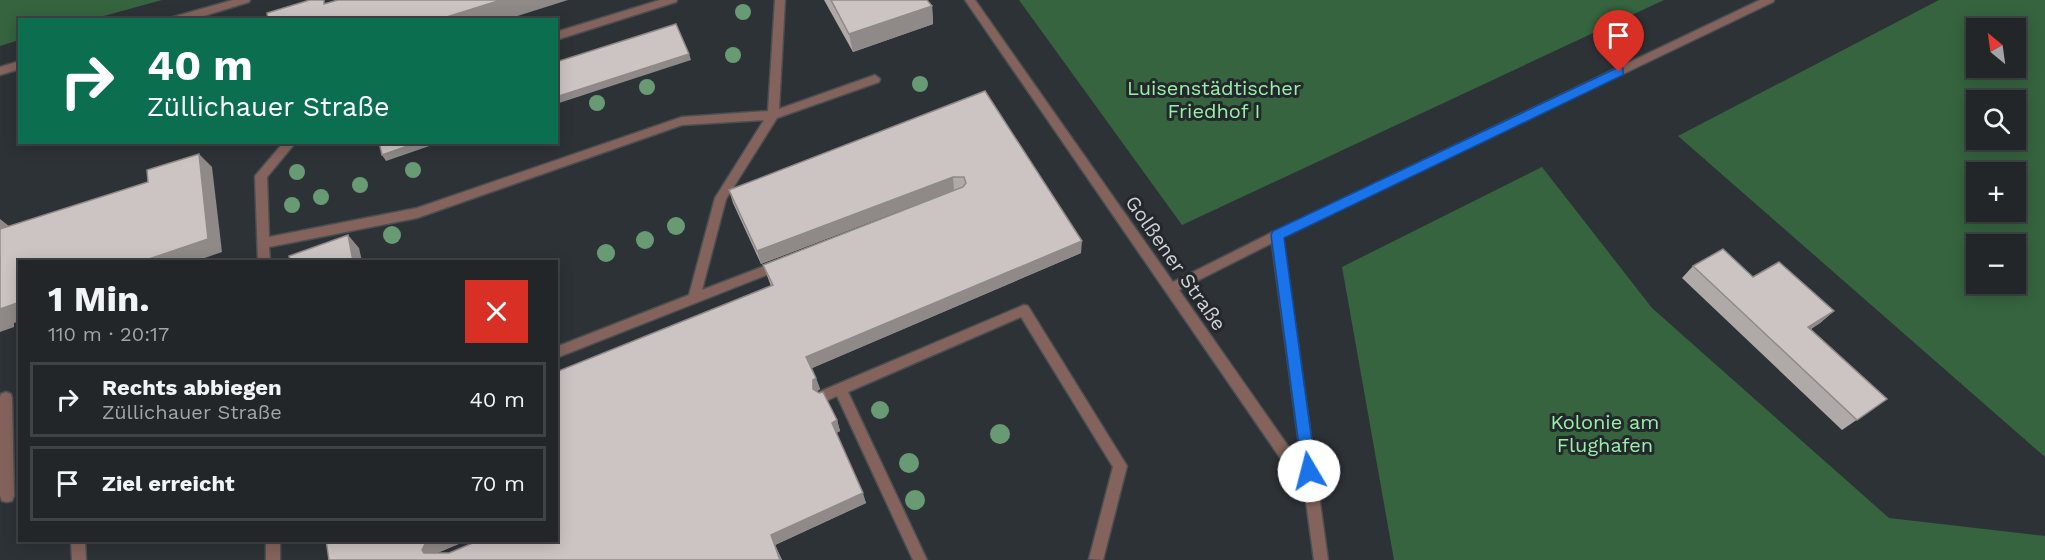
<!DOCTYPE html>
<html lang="de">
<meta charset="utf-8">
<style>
:root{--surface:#222628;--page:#2e3234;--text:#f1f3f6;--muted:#a2a5a8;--line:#3f4345}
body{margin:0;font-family:"Work Sans",sans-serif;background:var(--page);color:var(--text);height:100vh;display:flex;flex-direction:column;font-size:22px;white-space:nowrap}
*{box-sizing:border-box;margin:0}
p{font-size:20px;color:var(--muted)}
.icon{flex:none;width:33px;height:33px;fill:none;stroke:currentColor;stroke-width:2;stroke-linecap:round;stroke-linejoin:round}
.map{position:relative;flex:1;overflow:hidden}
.drawer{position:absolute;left:18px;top:260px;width:540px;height:282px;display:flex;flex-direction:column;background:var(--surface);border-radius:0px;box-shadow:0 3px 15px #0003,0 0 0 2px var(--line)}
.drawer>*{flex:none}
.guide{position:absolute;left:18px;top:18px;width:540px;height:126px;border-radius:0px;box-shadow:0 3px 15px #0003,0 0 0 2px var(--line);background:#0b6e4f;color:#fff;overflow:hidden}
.needle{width:39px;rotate:331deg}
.buttons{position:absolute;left:1966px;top:18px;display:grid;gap:12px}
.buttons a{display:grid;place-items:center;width:60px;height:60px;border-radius:0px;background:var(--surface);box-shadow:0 3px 15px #0003,0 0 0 2px var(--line);font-size:30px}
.pin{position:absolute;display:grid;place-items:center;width:51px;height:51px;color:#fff;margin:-62px -26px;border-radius:50% 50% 50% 0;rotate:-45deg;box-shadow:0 0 6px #0007}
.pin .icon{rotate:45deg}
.me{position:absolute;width:66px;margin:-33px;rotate:352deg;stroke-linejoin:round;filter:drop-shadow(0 0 4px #0008)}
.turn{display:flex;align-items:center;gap:21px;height:126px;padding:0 30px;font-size:27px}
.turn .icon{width:78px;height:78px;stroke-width:2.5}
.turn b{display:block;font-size:42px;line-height:51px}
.round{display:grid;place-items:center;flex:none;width:63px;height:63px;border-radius:0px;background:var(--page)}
.headline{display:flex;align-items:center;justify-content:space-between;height:102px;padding:0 30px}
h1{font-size:36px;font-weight:700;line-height:45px}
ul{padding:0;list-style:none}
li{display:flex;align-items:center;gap:18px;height:75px;margin:0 12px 9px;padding:0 18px;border:3px solid var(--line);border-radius:0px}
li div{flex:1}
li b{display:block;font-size:22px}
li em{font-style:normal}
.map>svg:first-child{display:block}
.green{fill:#35643e;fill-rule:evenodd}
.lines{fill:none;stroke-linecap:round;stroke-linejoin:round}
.lane-casing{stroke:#4a4f52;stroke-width:3}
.street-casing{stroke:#4a4f52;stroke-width:3}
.lane{fill:#84635c;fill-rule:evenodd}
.street{fill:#84635c;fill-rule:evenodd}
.tree{fill:#689a74}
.wall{fill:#afa9a7}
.shaded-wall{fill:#8f8988}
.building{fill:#ccc4c2;stroke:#8f8988;stroke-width:1.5}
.route{fill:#1a73e8;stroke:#114b97;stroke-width:1.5}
.labels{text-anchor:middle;stroke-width:6;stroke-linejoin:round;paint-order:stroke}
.park-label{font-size:20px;fill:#98efa7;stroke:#24282c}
.street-label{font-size:20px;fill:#cfd2d4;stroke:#24282c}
</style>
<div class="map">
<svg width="2045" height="560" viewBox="0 0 2045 560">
<rect width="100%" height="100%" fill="#2d3236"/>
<!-- green -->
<g class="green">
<path d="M0,0H162L93,19L20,20L19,40L0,46Z"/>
<path d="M1019,0H1664L1182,225Z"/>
<path d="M1939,0H2045V457L1678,136ZM1977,28H2016V68H1977ZM1977,100H2016V140H1977ZM1977,172H2016V212H1977ZM1977,244H2016V284H1977Z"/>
<path d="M1542,167L1652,308L1889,518L2045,536V560H1394L1342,267Z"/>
</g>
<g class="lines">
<!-- lane casing -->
<g class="lane-casing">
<g id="lane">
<path d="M660,0H677L676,2L556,40V32Z"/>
<path d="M775,0H785L779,109L875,75L880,79L879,82L777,118L726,199L702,290L780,260L784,262L786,265L784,268L556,358V347L689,295L715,198L764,120L682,125L417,218L269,247L270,261H258L255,176L284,142H296L267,177L269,237L417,208L682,117L768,111Z"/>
<path d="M1024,305L1028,306L1127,466L1103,560L1089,559L1113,467L1021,317L848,392L927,560H913L837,396L824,402L819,400L818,396L819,392Z"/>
<path d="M6,392L11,394L12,398L14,496L12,501L7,502L2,501L0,496V397L1,394Z"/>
<path d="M71,540H85L86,560H72Z"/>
<rect x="266" y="540" width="14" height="20"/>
</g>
</g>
<!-- street casing -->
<g class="street-casing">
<g id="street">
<path d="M233,0H250L249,2L191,20H172L173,17Z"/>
<path d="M965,0H975L1173,282L1273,232L1760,0H1774L1773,2L1283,237L1328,560H1314L1305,494ZM1272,243L1302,466L1179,290Z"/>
<path d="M20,61V69L0,75V67Z"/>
</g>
</g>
<!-- lane -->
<use href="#lane" class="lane"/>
<!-- street -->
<use href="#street" class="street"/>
</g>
<!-- trees -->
<g class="tree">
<circle cx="743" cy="12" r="8"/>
<circle cx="733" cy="55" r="8"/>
<circle cx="920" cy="84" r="8"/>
<circle cx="647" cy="87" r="8"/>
<circle cx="597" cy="103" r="8"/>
<circle cx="413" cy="170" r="8"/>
<circle cx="297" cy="172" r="8"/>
<circle cx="360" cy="185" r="8"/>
<circle cx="321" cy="197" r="8"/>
<circle cx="292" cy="205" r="8"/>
<circle cx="676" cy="226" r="9"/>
<circle cx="392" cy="235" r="9"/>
<circle cx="645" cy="240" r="9"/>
<circle cx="606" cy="253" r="9"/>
<circle cx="880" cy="410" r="9"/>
<circle cx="1000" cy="434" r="10"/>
<circle cx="909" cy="463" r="10"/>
<circle cx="915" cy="500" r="10"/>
</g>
<!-- wall -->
<g class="wall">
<path d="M824,0H927L932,6L933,24L853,52Z"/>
<path d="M985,91L1081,253L812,368L820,389L817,391L837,420L840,431L836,433L866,503L775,545L782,560H329L326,540H468L437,553H449L556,540L771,286L763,265L954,190L761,264L733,203L729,190Z"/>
<path d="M1693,266L1753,277L1834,311L1820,323L1811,329L1887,399L1842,430L1682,278Z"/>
</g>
<!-- shaded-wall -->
<g class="shaded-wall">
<path d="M501,0H568L505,20H437Z"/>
<path d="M932,6L933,24L853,52L849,34Z"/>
<path d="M689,54L691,60L556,104V97Z"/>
<path d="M419,142H441L386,161L382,155Z"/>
<path d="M199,154L212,167L222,252L196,261H143Z"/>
<path d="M953,177L954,190L761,264L757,251Z"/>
<path d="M0,219L14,230L0,232Z"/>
<path d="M348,235L359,248L362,261H353Z"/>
<path d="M1082,241L1081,253L810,369L806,357Z"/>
<path d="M20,302V321L14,323V327L0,332V309Z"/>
<path d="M1834,311L1820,323L1794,339L1808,327Z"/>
<path d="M816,378L820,389L817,391L813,389V380Z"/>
<path d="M837,420L840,431L835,434L832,423Z"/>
<path d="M863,493L866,503L775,545L782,560H780L771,535Z"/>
<path d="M435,540H468L437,553H424L422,550L425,544Z"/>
</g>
<!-- building -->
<g class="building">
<path d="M310,0H324V4L338,0H501L437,20H268L267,13Z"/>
<path d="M831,0H927L932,6L849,34Z"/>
<path d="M676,24L689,54L556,97V62Z"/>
<path d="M985,91L1082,241L806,357L816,378L813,380V389L819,393L823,392L837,420L832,423L863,493L771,535L780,560H329L326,540H435L425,544L422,550L424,553H449L480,540H556V372L773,285L763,265L963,187L966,183L964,177H953L757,251L729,190Z"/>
<path d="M379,142H419L382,155Z"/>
<path d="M199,154L208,239L143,261H20V302L0,309V229L148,182L147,170Z"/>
<path d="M348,235L353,261H290L289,256Z"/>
<path d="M1723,249L1753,277L1779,262L1834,311L1808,327L1887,399L1857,420L1693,266Z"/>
</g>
<!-- route -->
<path class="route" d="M1619,67L1623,68V75L1284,238L1316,471L1314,476L1309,478L1303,476L1271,235L1273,231Z"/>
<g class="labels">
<!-- park labels -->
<g class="park-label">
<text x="1214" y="95">Luisenstädtischer<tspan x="1214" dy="23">Friedhof I</tspan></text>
<text x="1605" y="429">Kolonie am<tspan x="1605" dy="23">Flughafen</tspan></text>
</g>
<!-- street labels -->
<g class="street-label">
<text transform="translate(1176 263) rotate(55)" y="7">Golßener Straße</text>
</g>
</g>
</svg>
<div class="buttons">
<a><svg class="needle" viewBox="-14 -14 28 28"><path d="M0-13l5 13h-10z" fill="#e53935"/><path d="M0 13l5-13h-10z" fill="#a2a5a8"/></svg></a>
<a><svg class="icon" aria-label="search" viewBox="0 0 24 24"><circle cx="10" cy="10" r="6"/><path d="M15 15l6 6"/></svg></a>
<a>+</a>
<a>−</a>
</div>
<div class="pin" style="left:1619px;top:72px;background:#d93025"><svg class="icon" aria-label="arrive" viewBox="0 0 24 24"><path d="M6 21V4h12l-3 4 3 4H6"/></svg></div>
<svg class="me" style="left:1309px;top:471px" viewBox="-20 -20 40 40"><circle r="19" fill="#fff"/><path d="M0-13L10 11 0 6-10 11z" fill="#1a73e8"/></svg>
<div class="guide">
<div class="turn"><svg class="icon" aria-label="right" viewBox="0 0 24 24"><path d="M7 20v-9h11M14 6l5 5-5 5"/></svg><div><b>40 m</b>Züllichauer Straße</div></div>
</div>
<section class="drawer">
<div class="headline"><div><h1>1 Min.</h1><p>110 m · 20:17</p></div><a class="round" style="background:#d93025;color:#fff"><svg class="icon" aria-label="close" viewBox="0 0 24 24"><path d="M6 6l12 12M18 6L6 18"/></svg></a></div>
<ul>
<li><svg class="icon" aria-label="right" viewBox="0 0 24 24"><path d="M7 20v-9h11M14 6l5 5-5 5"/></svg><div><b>Rechts abbiegen</b><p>Züllichauer Straße</p></div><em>40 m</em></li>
<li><svg class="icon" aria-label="arrive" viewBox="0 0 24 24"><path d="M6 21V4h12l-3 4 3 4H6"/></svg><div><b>Ziel erreicht</b></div><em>70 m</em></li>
</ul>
</section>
</div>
